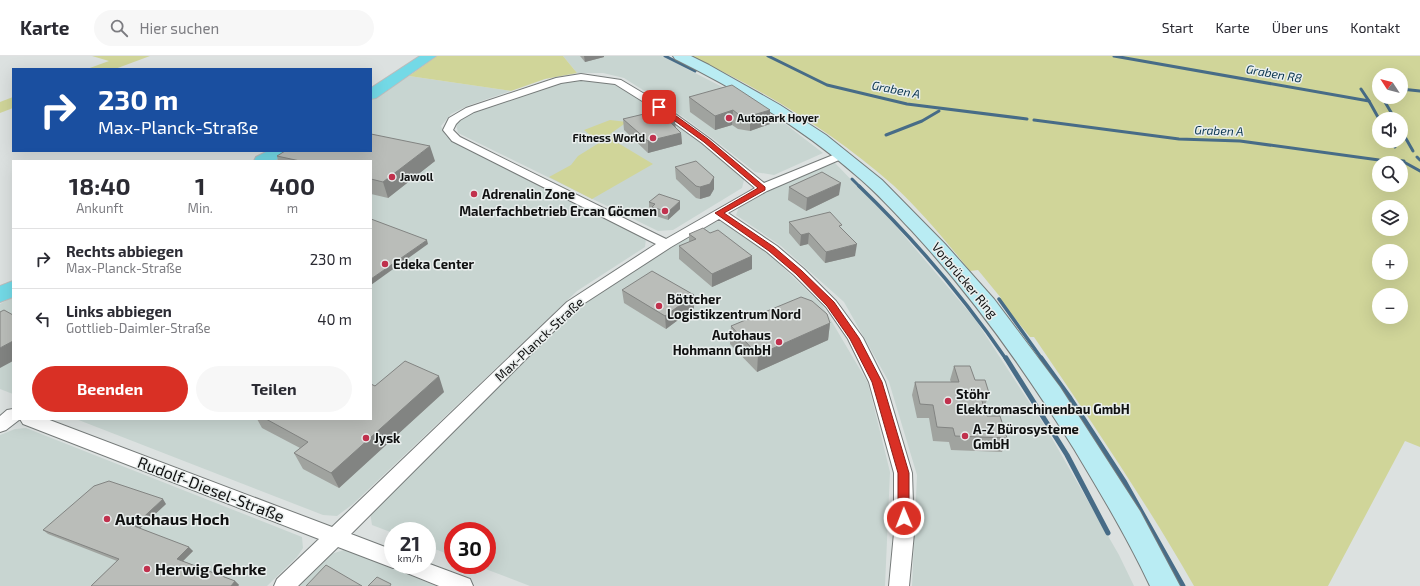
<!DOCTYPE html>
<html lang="de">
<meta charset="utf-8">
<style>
:root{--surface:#fff;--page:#f7f7f7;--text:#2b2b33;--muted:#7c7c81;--line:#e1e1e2;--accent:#d93025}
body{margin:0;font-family:"Exo 2",sans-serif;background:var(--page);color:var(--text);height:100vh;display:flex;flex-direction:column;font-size:15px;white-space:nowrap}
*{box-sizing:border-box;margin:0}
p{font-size:13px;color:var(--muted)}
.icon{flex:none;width:22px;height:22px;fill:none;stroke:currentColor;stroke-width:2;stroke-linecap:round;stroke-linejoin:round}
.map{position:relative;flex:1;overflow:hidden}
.panel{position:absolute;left:12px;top:104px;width:360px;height:260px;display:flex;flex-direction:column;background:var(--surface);border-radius:0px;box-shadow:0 4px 16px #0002}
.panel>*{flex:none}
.guide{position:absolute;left:12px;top:12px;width:360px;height:84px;border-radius:0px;box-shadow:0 4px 16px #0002;background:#1a4fa0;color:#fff;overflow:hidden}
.needle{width:26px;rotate:306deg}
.tools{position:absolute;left:1372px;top:12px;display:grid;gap:8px}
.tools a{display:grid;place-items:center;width:36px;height:36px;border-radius:50%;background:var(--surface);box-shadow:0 4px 16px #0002;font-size:20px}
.speed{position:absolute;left:384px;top:466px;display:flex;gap:8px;font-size:20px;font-weight:700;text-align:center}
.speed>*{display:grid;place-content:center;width:52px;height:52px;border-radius:50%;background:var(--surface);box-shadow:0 4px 16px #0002;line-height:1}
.speed small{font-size:10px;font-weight:400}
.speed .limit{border:6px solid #d22;background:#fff;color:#111}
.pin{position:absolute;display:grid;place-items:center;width:34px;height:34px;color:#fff;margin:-17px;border-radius:8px;box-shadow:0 2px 6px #0006}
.me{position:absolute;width:44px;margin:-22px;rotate:359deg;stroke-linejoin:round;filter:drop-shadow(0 0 3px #0008)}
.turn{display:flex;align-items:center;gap:14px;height:84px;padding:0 20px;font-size:18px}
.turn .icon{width:52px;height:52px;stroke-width:2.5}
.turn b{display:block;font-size:28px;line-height:34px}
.eta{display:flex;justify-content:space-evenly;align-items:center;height:68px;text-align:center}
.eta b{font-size:24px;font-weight:700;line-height:28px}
.action{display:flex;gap:8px;margin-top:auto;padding:8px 20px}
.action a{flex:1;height:46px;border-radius:24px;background:var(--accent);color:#fff;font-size:16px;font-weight:700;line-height:46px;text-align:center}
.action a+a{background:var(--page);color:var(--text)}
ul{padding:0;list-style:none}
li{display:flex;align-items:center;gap:12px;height:60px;padding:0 20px;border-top:1px solid var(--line)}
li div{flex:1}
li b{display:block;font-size:15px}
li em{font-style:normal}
header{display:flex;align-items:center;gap:24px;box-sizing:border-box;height:56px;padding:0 20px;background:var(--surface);border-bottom:1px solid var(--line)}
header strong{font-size:19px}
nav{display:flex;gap:22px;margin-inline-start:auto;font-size:14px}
.search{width:280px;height:36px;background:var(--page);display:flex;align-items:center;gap:10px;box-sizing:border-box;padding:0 14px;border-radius:22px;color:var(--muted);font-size:15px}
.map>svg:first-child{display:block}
.built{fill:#c8d5d1}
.green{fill:#d0d599;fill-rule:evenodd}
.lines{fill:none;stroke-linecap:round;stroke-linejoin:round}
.stream-far2{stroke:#476c87;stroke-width:3}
.stream-far1{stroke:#476c87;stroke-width:3.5}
.stream{stroke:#476c87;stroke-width:5}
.street-casing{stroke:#767b7a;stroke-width:2}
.secondary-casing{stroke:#767b7a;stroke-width:2}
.primary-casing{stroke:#bcbcbc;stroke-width:2}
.street{fill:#fff;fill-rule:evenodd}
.secondary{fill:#b9ecf3;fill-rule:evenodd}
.primary{fill:#73d9e6;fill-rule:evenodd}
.wall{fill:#a0a39f}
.shaded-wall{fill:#828482}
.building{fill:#babdb9;stroke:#828482}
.route{fill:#d93025;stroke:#8d1f18}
.poi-dot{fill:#c1314d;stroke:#e9eeed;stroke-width:1.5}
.labels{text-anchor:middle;stroke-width:3;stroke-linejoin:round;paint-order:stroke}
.far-poi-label{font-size:11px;font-weight:bold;fill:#101111;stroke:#e9eeed;text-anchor:start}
.far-water-label{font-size:12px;font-style:italic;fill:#05314c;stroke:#e9eeed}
.poi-label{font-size:13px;font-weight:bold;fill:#101111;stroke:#e9eeed;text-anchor:start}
.street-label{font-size:13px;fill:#101111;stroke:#e9eeed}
.near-street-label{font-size:16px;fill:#101111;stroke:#e9eeed}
.near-poi-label{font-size:16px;font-weight:bold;fill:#101111;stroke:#e9eeed;text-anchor:start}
</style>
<header>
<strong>Karte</strong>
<div class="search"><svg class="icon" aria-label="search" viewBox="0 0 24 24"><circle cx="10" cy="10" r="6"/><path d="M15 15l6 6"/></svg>Hier suchen</div>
<nav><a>Start</a><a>Karte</a><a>Über uns</a><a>Kontakt</a></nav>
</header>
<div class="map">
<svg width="1420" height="530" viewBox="0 0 1420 530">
<rect width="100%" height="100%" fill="#dce1e0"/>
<!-- built -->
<g class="built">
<path d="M563,0H662L732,36L784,67L823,97L774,119L755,116L716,85L668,50L624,22L603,17H577Z"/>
<path d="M409,20L511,35L467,50L451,58L441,70L446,80L458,89L646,182L645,191L577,235L353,448L337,460L323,459L76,363H371V105H271L288,95H371V44Z"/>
<path d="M580,22L616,27L659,53L706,88L738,116L744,124L742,132L673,174L658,175L458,77L456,68L464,60L476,53L550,28Z"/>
<path d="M825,107H835L895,169L975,263L1046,372L1119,499L1134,530H912L917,419L889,326L844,246L781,190L736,159L740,148Z"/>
<path d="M712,165L727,166L767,196L822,249L868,327L890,416L885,530H530L475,509H487V475H453V500L427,490V475H393V477L372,469L370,456L581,249L602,233Z"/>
<path d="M13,241V338L0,333V248Z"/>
<path d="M26,372L302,481L303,492L297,501L267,530H0V379L15,373Z"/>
<path d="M347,493L436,530H297L328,499Z"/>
</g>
<!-- green -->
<g class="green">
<path d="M92,0H150L115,13H87L109,5Z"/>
<path d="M437,0H563L577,17L545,23L511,35L409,20Z"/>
<path d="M691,0H1420V391L1405,385L1328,530H1194C1145,444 1089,362 1034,281H1030L999,243L1001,242L978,214L970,215C946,185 921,155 893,129C833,76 763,34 691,0ZM1379,19H1401V41H1379ZM1379,63H1401V85H1379ZM1379,107H1401V129H1379ZM1379,151H1401V173H1379ZM1379,195H1401V217H1379ZM1379,239H1401V261H1379Z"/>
<path d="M13,41V52L0,57V46Z"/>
<path d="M610,64L627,66L610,78L618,87L653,108L592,143L549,121L571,109L578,100L599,87L584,74Z"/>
</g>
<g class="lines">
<!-- stream-far2 -->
<g class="stream-far2">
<path d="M665,0L695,15"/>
<path d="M768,0L827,29L907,48L1027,63"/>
<path d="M1114,0L1369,45L1361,33"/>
<path d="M1401,33L1420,35"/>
<path d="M1377,35H1379"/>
<path d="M1382,41L1395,63"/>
<path d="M1369,45L1379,63"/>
<path d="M1034,64L1179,83L1240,85L1379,104L1404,105"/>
<path d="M1401,74L1413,95"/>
<path d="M886,79L922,65L939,55"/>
<path d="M1392,85L1395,91"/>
<path d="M1417,101L1420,104"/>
<path d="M1402,105L1420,115"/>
<path d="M852,123L860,131"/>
</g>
<!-- stream-far1 -->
<g class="stream-far1">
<path d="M859,130C914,183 963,240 1006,303"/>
<path d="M999,243L1042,303"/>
</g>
<!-- stream -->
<g class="stream">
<path d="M1006,302L1067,399L1108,477"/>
<path d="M1041,302L1070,342L1124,425L1183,530"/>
</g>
<!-- street casing -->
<g class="street-casing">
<g id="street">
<path d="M581,18L621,24L663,49L710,83L764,127L838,97H846L848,99L846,101L767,135L728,157L777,190L804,213L836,245L863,282L885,326L912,417L914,477L909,530H889L894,477V417L869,326L848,283L826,251L794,219L767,196L719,163L671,191L577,252L351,478L393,494V509H427V507L470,523L473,530H439L402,515L399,510L393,512L338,491L298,530H274L277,523L319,483L23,368L20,363H47L332,471L567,246L656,188L452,85L443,74L449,62L466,52L556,22ZM581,24L615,28L655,53L702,87L755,132L666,183L460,81L453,74L456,68L460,64L474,56L561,27Z"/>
<path d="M13,353V363L19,364L6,374L0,376V360L7,354Z"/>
</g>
</g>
<!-- secondary casing -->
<g class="secondary-casing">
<path id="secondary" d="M673,0H691L709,9L780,49L826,79L882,124L945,188L994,243L1060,331L1140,455L1180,530H1150C1128,483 1101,438 1074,393C1026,316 974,242 912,175C894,156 877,137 858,121C803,73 740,35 675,3Z"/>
</g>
<!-- primary casing -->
<g class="primary-casing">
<g id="primary">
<path d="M420,0H436L376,42L371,43V32Z"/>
<path d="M268,95H288C280,107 266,105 254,105L256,101Z"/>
<path d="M13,225V241L0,246V230Z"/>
</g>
</g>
<!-- street -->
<use href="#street" class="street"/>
<!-- secondary -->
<use href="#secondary" class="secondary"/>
<!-- primary -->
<use href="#primary" class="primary"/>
</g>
<!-- wall -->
<g class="wall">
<path d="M580,0H604V1L585,6Z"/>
<path d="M689,41L770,54V68L750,75L738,73L732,69L715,74L690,56Z"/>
<path d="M647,60L675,64V71L681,77L682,88L648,97L624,74L623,63Z"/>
<path d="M277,100L435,105L388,142L371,138V105H278Z"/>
<path d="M675,111L714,121V133L710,140L700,143L696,142L676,123Z"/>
<path d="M789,131L839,139L806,155L788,144Z"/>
<path d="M649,146L680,153L668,164L653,159V156L649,154Z"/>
<path d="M789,166L842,173L855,200L825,207L808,188L800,190L789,177Z"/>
<path d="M710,177L752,200V213L712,231L679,203V190L689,186V178Z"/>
<path d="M622,234L694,252L666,273L624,247Z"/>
<path d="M830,267L828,284L757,316L730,288L731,270Z"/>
<path d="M954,310L975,324L989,337L985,350H984L987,360L1007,382L1002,396L951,394L949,386L933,385L929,362H917L912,339L915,326H951L950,324Z"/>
<path d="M375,330L444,336L339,432L303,413L294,397L300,392L262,372L257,363H371Z"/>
<path d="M166,448L140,472L193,495L183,505L235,525L239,529L238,530H91L117,505L48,478L43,474Z"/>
</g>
<!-- shaded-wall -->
<g class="shaded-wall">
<path d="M584,0H604V1L585,6Z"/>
<path d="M733,54L732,69L715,74V60Z"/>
<path d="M770,54V68L750,75V60Z"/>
<path d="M675,64L676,75L669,65Z"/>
<path d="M681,77L682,88L648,97V85Z"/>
<path d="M430,90L435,105L388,142L383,126Z"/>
<path d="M714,121V133L710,140L700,143V131Z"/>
<path d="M841,127L839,139L806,155L807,142Z"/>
<path d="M680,145V153L668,164V156Z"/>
<path d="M809,177L808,188L800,190L801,179Z"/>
<path d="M427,184L428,188L371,229V223Z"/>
<path d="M857,188L855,200L825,207L826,196Z"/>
<path d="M752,200V213L712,231V218Z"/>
<path d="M694,239V252L666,273L665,260Z"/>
<path d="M830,267L828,284L757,316L758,299Z"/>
<path d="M13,285V305L0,312V292Z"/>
<path d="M439,320L444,336L339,432L331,417Z"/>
<path d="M163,443L166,448L138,474L134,470Z"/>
<path d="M189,491L193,495L181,507L177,503Z"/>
<path d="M235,525L239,529L238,530H231Z"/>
</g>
<!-- building -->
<g class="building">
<path d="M732,29L770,54L750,60L738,58L733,54L715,60L689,41Z"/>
<path d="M666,55L675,64L669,65L681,77L648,85L623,63L644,58L647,60Z"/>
<path d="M371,78L430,90L383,126L371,123V105H300L277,100L285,95H371Z"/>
<path d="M696,105L714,121L710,128L700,131L696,130L675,111Z"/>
<path d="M822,116L841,127L807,142L789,131Z"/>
<path d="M659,138L680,145L668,156L652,151L655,148L649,146Z"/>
<path d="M830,156L842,169L839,170L857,188L826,196L809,177L801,179L789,166Z"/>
<path d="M371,163L427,184L371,223Z"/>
<path d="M703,172L710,177L718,174L752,200L712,218L679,190L696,183L689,178Z"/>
<path d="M652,215L694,239L665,260L622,234Z"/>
<path d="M801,241L812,245L827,258L830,267L758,299L731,270Z"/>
<path d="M4,254L13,259V285L0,292V256Z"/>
<path d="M405,305L439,320L331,417L294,397L308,386L266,363H371V328L375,330Z"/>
<path d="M954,310H970L975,324H985L989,337L979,336L987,360H1000L1007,382L955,380L953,372L937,371L933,349L920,348L915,326H959Z"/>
<path d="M109,425L163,443L134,470L189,491L177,503L235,525L231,530H91L119,503L43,474L94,430Z"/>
<path d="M326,509L362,530H306Z"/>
<path d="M377,521L391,528L390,530H368Z"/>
</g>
<!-- route -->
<path class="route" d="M657,49H661L708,83L765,131V134L724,157L774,191L802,215L834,246L859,282L882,326L909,417V462L908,465L904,467L899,465L898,462V417L872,326L850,283L827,250L796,218L769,195L715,157L758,132L704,86L657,52Z"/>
<!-- markers -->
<g class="poi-dot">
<circle cx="729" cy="62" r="4"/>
<circle cx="653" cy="82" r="4"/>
<circle cx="392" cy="121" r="4"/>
<circle cx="474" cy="138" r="4"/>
<circle cx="665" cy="155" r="4"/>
<circle cx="385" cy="208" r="4"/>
<circle cx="659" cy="250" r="4"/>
<circle cx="779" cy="286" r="4"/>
<circle cx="948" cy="345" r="4"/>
<circle cx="965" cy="380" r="4"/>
<circle cx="366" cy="382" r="4"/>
<circle cx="107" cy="463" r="4"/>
<circle cx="147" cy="513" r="4"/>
</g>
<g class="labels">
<!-- far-poi labels -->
<g class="far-poi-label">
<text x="737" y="66">Autopark Hoyer</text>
<text x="645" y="86" text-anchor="end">Fitness World</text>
<text x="400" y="125">Jawoll</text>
</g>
<!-- far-water labels -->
<g class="far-water-label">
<text transform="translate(1274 18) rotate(10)" y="4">Graben R8</text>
<text transform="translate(896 34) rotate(11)" y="4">Graben A</text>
<text transform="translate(1219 75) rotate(2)" y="4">Graben A</text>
</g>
<!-- poi labels -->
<g class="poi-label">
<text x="482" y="143">Adrenalin Zone</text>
<text x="657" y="160" text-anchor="end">Malerfachbetrieb Ercan Göcmen</text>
<text x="393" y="213">Edeka Center</text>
<text x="667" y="248">Böttcher<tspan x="667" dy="15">Logistikzentrum Nord</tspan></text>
<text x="771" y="284" text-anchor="end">Autohaus<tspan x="771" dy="15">Hohmann GmbH</tspan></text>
<text x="956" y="343">Stöhr<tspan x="956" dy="15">Elektromaschinenbau GmbH</tspan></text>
<text x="973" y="378">A-Z Bürosysteme<tspan x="973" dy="15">GmbH</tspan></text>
<text x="374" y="387">Jysk</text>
</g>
<!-- street labels -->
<g class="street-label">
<text transform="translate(965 224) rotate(50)" y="5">Vorbrücker Ring</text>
<text transform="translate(539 283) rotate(-43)" y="5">Max-Planck-Straße</text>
</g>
<!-- near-street labels -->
<g class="near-street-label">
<text transform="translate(211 433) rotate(21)" y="6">Rudolf-Diesel-Straße</text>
</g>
<!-- near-poi labels -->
<g class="near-poi-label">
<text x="115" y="469">Autohaus Hoch</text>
<text x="155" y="519">Herwig Gehrke</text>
</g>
</g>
</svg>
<div class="tools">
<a><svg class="needle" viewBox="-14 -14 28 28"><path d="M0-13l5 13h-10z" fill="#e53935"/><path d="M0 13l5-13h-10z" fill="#7c7c81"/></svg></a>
<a><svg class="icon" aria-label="sound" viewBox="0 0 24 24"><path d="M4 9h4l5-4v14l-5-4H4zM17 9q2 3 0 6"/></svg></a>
<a><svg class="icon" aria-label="search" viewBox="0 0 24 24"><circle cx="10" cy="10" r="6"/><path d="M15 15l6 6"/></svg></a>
<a><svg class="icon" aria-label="layers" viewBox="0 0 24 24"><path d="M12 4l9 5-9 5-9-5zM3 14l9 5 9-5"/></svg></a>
<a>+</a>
<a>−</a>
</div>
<div class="speed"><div>21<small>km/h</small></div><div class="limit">30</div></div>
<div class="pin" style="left:659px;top:51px;background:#d93025"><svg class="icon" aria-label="arrive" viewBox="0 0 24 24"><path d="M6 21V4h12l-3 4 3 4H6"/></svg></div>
<svg class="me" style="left:904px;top:462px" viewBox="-20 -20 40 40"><circle r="17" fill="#d93025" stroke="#fff" stroke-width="3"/><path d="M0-11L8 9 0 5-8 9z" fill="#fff"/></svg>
<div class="guide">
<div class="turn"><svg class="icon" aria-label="right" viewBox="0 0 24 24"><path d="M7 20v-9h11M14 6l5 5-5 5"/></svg><div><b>230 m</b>Max-Planck-Straße</div></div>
</div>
<section class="panel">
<div class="eta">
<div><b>18:40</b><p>Ankunft</p></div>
<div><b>1</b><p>Min.</p></div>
<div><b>400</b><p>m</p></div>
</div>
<ul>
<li><svg class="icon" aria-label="right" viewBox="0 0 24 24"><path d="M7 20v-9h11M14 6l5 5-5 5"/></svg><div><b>Rechts abbiegen</b><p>Max-Planck-Straße</p></div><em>230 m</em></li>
<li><svg class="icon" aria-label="left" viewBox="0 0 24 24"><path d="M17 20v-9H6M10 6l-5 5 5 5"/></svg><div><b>Links abbiegen</b><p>Gottlieb-Daimler-Straße</p></div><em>40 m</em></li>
</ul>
<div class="action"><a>Beenden</a><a>Teilen</a></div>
</section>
</div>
